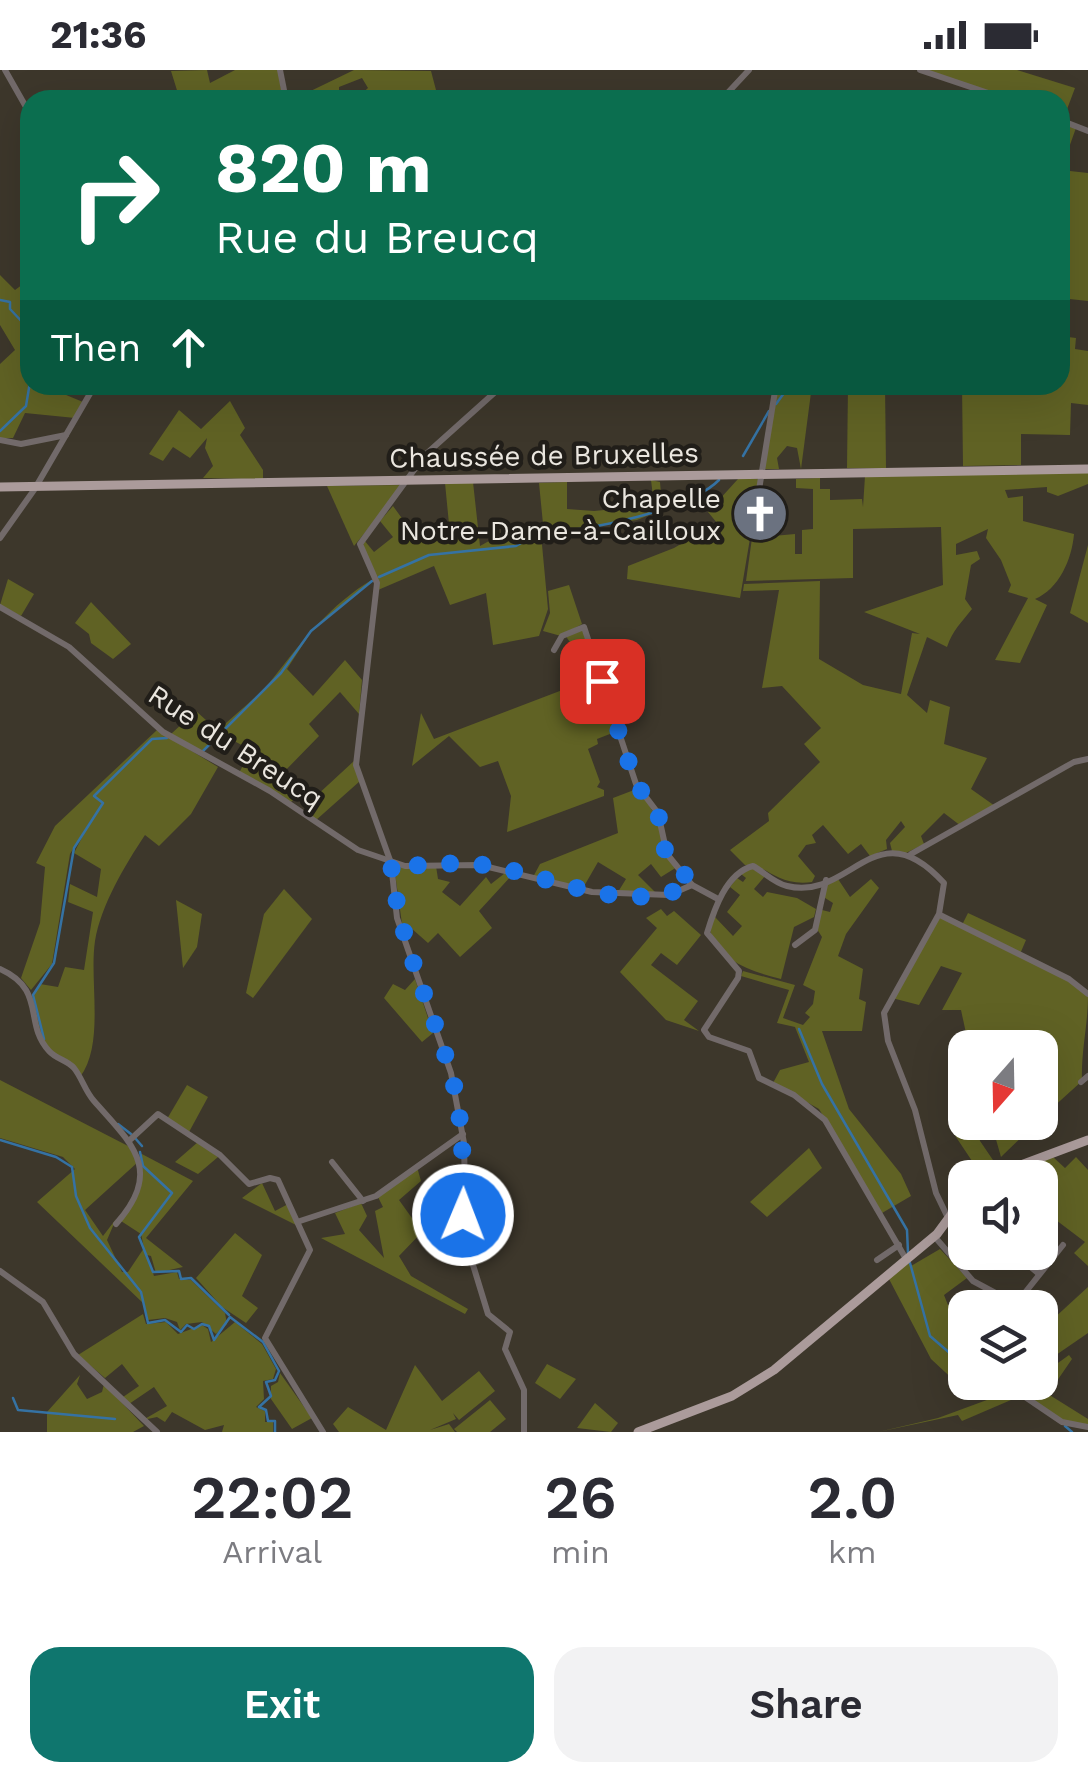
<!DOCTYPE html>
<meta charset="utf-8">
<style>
:root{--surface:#fff;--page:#f2f2f3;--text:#2b2b33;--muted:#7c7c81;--accent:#0f766e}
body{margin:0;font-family:"Work Sans",sans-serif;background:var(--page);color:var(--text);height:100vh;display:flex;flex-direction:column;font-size:38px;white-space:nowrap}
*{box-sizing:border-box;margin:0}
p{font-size:32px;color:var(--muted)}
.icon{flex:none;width:55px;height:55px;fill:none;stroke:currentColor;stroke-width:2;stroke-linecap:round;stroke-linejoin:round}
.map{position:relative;height:1362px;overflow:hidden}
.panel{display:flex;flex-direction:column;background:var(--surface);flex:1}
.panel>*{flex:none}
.guide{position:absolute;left:20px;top:20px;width:1050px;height:305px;border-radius:30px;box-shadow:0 10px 40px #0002;background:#0b6e4f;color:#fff;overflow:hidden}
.needle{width:65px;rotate:200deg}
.fabs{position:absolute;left:948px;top:960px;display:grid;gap:20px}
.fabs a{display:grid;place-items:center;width:110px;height:110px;border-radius:20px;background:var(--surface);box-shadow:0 10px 40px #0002;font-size:50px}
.pin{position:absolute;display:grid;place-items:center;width:85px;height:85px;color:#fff;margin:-42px;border-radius:20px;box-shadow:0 5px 15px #0006}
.me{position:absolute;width:110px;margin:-55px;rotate:1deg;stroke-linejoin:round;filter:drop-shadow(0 0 8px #0008)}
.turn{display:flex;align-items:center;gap:35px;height:210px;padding:0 30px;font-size:45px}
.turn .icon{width:130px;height:130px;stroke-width:2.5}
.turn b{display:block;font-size:70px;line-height:85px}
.then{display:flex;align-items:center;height:95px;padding:0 30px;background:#0003;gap:20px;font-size:38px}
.eta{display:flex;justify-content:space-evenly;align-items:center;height:170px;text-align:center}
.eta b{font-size:60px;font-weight:600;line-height:70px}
.primary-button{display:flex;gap:20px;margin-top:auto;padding:20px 30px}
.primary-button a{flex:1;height:115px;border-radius:30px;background:var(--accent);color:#fff;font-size:40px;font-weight:600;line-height:115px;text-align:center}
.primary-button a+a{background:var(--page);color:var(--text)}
.status{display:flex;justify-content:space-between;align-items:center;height:70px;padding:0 50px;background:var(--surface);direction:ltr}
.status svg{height:28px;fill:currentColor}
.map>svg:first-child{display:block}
.green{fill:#606224}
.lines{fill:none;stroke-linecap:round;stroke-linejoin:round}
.stream{stroke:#3572a3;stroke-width:2.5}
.minor{stroke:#726a6a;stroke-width:6}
.major{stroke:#ab9b9b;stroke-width:9}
.route{stroke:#1a73e8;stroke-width:18;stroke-dasharray:0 32.4}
.labels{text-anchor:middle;stroke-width:9;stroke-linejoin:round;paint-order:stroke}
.street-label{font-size:28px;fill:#eae6df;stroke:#211e19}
.poi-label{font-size:28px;fill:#eae6df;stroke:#211e19;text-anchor:end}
</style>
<div class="status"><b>21:36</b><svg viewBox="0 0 49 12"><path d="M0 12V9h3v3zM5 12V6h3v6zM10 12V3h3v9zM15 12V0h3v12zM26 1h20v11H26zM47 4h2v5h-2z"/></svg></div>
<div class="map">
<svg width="1088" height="1362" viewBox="0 0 1088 1362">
<rect width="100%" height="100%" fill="#3d372b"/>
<!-- green -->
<g class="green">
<path d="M207,0L210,13L235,0H278L283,30H180L171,1Z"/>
<path d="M354,0L431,1L436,20L359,26L368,18L362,8L339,17V26L357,30L331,26L292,30Z"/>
<path d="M923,0H1017L1075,18L1063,50L1060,30H1013Z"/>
<path d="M1060,51L1076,58L1061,100L1088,103V231L1060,228Z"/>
<path d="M0,205L15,220L30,209V315H42L83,332L75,348L25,343L13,368H0V294L15,280L0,255Z"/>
<path d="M1060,266L1076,268L1075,279L1088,281V335L1071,333L1070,365L1021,364V395L963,396L962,315H1060Z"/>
<path d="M777,315H812L801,399L797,378L787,376L777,388L779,399H764Z"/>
<path d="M848,315H885L886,398H847Z"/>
<path d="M230,331L245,358L240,365L263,400V409L203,408L213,396L205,378L207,368L190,388L173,377L163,391L149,384L179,340L201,359Z"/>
<path d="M1088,402V414L1058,426L1047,422V417L1005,420L1008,428L1023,426V451L1074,464C1072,489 1059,519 1035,529L1047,535L1020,593L995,590L1028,528L1008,522L1011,515L1001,490L986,468L988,459L956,474V485L977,481L980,489L971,495L965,529L972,539C960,554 953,560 947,577L923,565L927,567L907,625L927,643L930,630L950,637L944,674L987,688L971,719L995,736L961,756L944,743L921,766L924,774L904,784L892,781L890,773L905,757L901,751L886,770L887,779L870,786L861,774L848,784L823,755L812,765L816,773L806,775L798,786L815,806L812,812C777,817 766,793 745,795L730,780L769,751L768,743L820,692L804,674L821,658L782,616L762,618L779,520L743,521L744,514L820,511L819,589L863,615L901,624L912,563L920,564L864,542L943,515L941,457L853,459V508L746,511L752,468L795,464V484H802V460L813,459V419L796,418V409L820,408V419H830V430L862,429L863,437L865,406Z"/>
<path d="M738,409H760L740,528L627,509L628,496L674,478L717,453L708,442Z"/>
<path d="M651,410L660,412L662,436L705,422L637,450L544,464L539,413L567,412V439L594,441L654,435Z"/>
<path d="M473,412L480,476L498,466L516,469L523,459L541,464L548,539L539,566L493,575L486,523L450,535L434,496L378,520L362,482L364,470L374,482L393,467L380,451L393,436L417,469L449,454L445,413Z"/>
<path d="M404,415L354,476L327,416Z"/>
<path d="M1088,475V553L1070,543Z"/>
<path d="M8,509L34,524L21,546L0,535Z"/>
<path d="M373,509L311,562L287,599L313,626L345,590L362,610L359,644L340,622L309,654L319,666L282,704L302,722L290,733L239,703L251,680L221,664L201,683L171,664L196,641L218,661C236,642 259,627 274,607C304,569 330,535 373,509Z"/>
<path d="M569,515L582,554L561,566L543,561L550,543L548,521Z"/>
<path d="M91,532L131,574L113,589L91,573L89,564L75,553Z"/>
<path d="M582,557L615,662L597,669L598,674L588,679L600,712L597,717L604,720V726L507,762L511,726L498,691L480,697L449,666L412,696L421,643L434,669L565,619L578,609L570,581L574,578L565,565Z"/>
<path d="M157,660L218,697L191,744L159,776L145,765C125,795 101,835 95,871C89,911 105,974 80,1007L43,972L32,928L40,914L58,917L65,897L84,900L93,842L68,832L70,814L97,827L101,799L74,783L92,748L70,784L52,894L31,920L21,908L40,853L45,797L36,793L55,756Z"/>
<path d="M354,691L360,711L315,751L307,745L316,735L315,727Z"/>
<path d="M634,720C661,737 658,773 677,797L661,807L651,794L638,805L657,824L618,822L626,809L598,792L583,818L533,807L540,794L618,763L613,728Z"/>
<path d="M394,796H436L438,809L450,812L442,822L460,836L486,807L491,814L505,803L512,805L479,841L492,858L460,887L438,863L428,873L411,858L403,861Z"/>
<path d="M751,798L765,806L754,819L763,827L767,822L797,828L816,839L814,847L794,857L781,909C750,901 720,892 709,858L715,847L733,866L742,856L727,842L740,825L730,817L737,808L743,812L746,808L741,804Z"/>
<path d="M838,809L850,827L871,809L879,818L846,864L838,886L863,899L859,929L866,932L862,961H822L849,1039L901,1104L911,1126L882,1143L819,1039L773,1013L780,1000L809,992L795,957L777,953L789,920L741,906L743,901L795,915L783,948L803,955L810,947L805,943L813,934L815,921L803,915L822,867L815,856L822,840L830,842L833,833L822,826L827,812Z"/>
<path d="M284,819L312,849L253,928L246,923L264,844Z"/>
<path d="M176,830L202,844L197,877L183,898Z"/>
<path d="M661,839L667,846L674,841L701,865L677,895L661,883L651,895L698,931L684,950L699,961L666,950L620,902L657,858L646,848Z"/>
<path d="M968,843L1026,870L1020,884L962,855Z"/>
<path d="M939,847L1068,910L1088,925C1088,956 1081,980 1082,1011L1040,1049V978L969,977L961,940H942L962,903L941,896L919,935L892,928Z"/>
<path d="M415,909L433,963L422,972L384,928L393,914L405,920Z"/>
<path d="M0,1010L130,1077L138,1092L85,1140L103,1166L116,1149L107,1170L122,1202H128L144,1178L141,1164L121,1151L140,1120V1083L193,1111L146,1168L183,1197L156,1203L151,1186L147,1185L154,1206L177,1202L179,1209L191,1210L225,1243L227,1254L216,1264L202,1252L186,1254L180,1260L177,1252L165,1248L148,1250L141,1220L143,1233L37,1132L75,1099L63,1087L0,1068Z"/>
<path d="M187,1015L208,1027L189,1062L167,1049Z"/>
<path d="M971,1052L975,1053L980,1071L995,1093L982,1106L954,1064Z"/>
<path d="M991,1052H1036V1053L1001,1087Z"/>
<path d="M198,1072L218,1087L198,1104L175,1092Z"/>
<path d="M809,1078L822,1098L767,1147L750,1132Z"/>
<path d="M1053,1087L1065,1098L1076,1087L1088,1100V1196L1074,1183L1085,1172L1052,1147L1040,1161V1108L1024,1107L1017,1100Z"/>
<path d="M417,1097L421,1111L399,1130L422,1162L399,1186L411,1206L468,1239L465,1244L321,1168L345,1164L335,1143L361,1133L367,1146L359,1160L384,1188L375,1141L383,1137L378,1127Z"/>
<path d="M262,1113L275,1141L290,1133L300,1157L242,1128Z"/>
<path d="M235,1163L262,1185L242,1226L258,1238L246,1253L222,1237L196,1208Z"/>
<path d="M940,1179L967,1208L944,1225L948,1235L953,1232L964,1235L965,1312L1003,1314L973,1328L931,1289L889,1209L908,1192L911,1196Z"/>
<path d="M1088,1217V1263L1040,1296V1261Z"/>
<path d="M143,1244L146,1254L166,1252L178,1264L202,1255L208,1259L211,1272L235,1252L262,1274L276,1299L273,1309L263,1311L264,1329L256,1337L265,1341V1352H273V1362H222L224,1355L205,1360L172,1342L165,1352L157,1347L143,1350L167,1336L154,1317L129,1334L123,1327L139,1316L122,1294L105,1308L78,1285Z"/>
<path d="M1069,1285L1072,1289L1048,1324L1088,1349V1356L1062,1350L1020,1321L1029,1313L1040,1312V1306Z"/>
<path d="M547,1294L576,1309L560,1329L535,1313Z"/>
<path d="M415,1295L442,1331L479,1301L495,1321L459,1350L453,1343L456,1349L430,1360L449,1354L455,1362H339L333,1354L348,1337L386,1360Z"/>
<path d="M280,1303L312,1348L292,1359L271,1329V1316L278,1312Z"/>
<path d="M80,1305L77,1314L87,1329L102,1322L104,1314L144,1356L133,1362H47V1342Z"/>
<path d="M1014,1320L1011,1330L962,1351L958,1345L878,1362L938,1348Z"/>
<path d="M490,1330L506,1349L490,1362H457L454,1359Z"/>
<path d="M595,1333L618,1353L611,1362L577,1358Z"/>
</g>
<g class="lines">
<!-- stream -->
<g class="stream">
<path d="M0,230L10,232V239L27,257L30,271"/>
<path d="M29,273L25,279L30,302"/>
<path d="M776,334L790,315"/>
<path d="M0,361L26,336L30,312"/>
<path d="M743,386L769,341"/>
<path d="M545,463C589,460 688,441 719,410"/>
<path d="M379,507L429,485L516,476L536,464"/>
<path d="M203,681L281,603L311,561L372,511"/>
<path d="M799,959L822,1014L907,1160L908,1183"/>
<path d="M44,969L33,925L54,893L74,778L103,733L94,726L152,669L167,668"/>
<path d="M118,1054L131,1064"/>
<path d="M135,1068L142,1076"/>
<path d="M0,1070L56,1087L72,1097L76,1126L90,1158L141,1222L148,1253L165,1250L181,1262L187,1255L194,1259L202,1254L209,1256L214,1270L230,1247L263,1272L279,1301L275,1310L266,1312L271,1326L259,1337L266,1340L268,1351H275V1362"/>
<path d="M140,1082L143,1096L172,1123L139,1167L153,1202L179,1201L181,1209L191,1208L229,1245"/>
<path d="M910,1193L930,1266L952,1285H965"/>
<path d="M13,1328L18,1340L115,1349"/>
<path d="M1065,1356L1072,1362"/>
</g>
<!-- minor -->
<g class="minor">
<path d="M5,0L30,44"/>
<path d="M280,0L286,30"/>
<path d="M920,0L1009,30"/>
<path d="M721,30L749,0"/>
<path d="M1060,50L1088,61"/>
<path d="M503,315L425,385L360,474L377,513L356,695L391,793L397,848L451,1003L464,1073L466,1172L488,1244L510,1262L505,1279L524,1320V1362"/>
<path d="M0,370L21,374L66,365"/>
<path d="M752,463L776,315"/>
<path d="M0,468L34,420L95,315"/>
<path d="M0,537L69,577L163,662L270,721L358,780L405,796L480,795L592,822L669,825L692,815L718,829"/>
<path d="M554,580L562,566L584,557L636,714L658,743L667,784L692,815"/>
<path d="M911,784L1074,692L1088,689"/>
<path d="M940,845L1069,909L1088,924"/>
<path d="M795,875L815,860L826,810"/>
<path d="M0,899C47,920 23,953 49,981C56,989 67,990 74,998C82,1008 85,1021 94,1031C132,1074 164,1100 116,1154"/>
<path d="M1081,1012L1088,1006"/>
<path d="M131,1069L158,1044L220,1085L249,1114L270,1108L278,1110L310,1180L265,1268L323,1362"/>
<path d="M332,1092L363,1131"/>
<path d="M300,1151L376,1126L463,1064"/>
<path d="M934,1166L973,1211L1016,1234"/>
<path d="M1013,1182L1039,1204"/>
<path d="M906,1189L825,1050L794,1025L759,1008L749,981L709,967L704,960L738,908L739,901L707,863C714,840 726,803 753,796C764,802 774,813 787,816C851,832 875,737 944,813L939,844L884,943L888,971L915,1040L936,1123L948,1148"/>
<path d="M877,1190L899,1175"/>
<path d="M0,1201L43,1232L74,1284L157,1362"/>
<path d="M1016,1234L1063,1175"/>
<path d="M1003,1312L1062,1352L1088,1357"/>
</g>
<!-- major -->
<g class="major">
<path d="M0,417L1088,399"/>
<path d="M986,1108L1088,1070"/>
<path d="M638,1362L732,1326L774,1300L937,1164L965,1126"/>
</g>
</g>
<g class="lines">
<!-- route -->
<path class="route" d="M463,1145C463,1095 464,1048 450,1000C428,926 399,872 391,793C420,799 447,791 475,794C546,801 623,849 692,814L665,780L658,743L636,714L602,611"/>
</g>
<!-- icons -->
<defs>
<g id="church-disc" transform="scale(2.875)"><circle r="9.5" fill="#6b7280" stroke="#211e19"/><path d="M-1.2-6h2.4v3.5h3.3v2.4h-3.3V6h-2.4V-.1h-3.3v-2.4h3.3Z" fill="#fff"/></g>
</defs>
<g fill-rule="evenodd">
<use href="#church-disc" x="760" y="444"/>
</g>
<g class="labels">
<!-- street labels -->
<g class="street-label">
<text transform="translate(544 385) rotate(-1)" y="10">Chaussée de Bruxelles</text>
<text transform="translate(236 676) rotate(33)" y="10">Rue du Breucq</text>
</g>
<!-- poi labels -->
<g class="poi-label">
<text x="721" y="438">Chapelle<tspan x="721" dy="32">Notre-Dame-à-Cailloux</tspan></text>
</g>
</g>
</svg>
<div class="fabs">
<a><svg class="needle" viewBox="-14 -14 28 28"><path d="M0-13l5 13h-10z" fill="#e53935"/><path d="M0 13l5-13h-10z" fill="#7c7c81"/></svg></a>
<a><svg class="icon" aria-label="sound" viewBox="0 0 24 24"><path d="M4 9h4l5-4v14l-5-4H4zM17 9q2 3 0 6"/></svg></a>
<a><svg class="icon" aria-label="layers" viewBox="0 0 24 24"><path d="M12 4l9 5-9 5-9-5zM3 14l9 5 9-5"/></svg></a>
</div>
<div class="pin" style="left:602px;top:611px;background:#d93025"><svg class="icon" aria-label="arrive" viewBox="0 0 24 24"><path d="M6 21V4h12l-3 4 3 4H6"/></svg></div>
<svg class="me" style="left:463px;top:1145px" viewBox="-20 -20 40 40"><circle r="17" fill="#1a73e8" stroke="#fff" stroke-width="3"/><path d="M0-11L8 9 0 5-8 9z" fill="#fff"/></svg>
<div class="guide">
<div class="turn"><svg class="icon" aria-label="right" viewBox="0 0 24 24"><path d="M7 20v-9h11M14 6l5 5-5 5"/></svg><div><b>820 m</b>Rue du Breucq</div></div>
<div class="then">Then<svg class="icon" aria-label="ahead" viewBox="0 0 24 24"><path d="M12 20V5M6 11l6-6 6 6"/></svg></div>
</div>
</div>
<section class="panel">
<div class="eta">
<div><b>22:02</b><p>Arrival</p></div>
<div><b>26</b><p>min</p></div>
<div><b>2.0</b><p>km</p></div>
</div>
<div class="primary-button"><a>Exit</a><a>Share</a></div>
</section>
